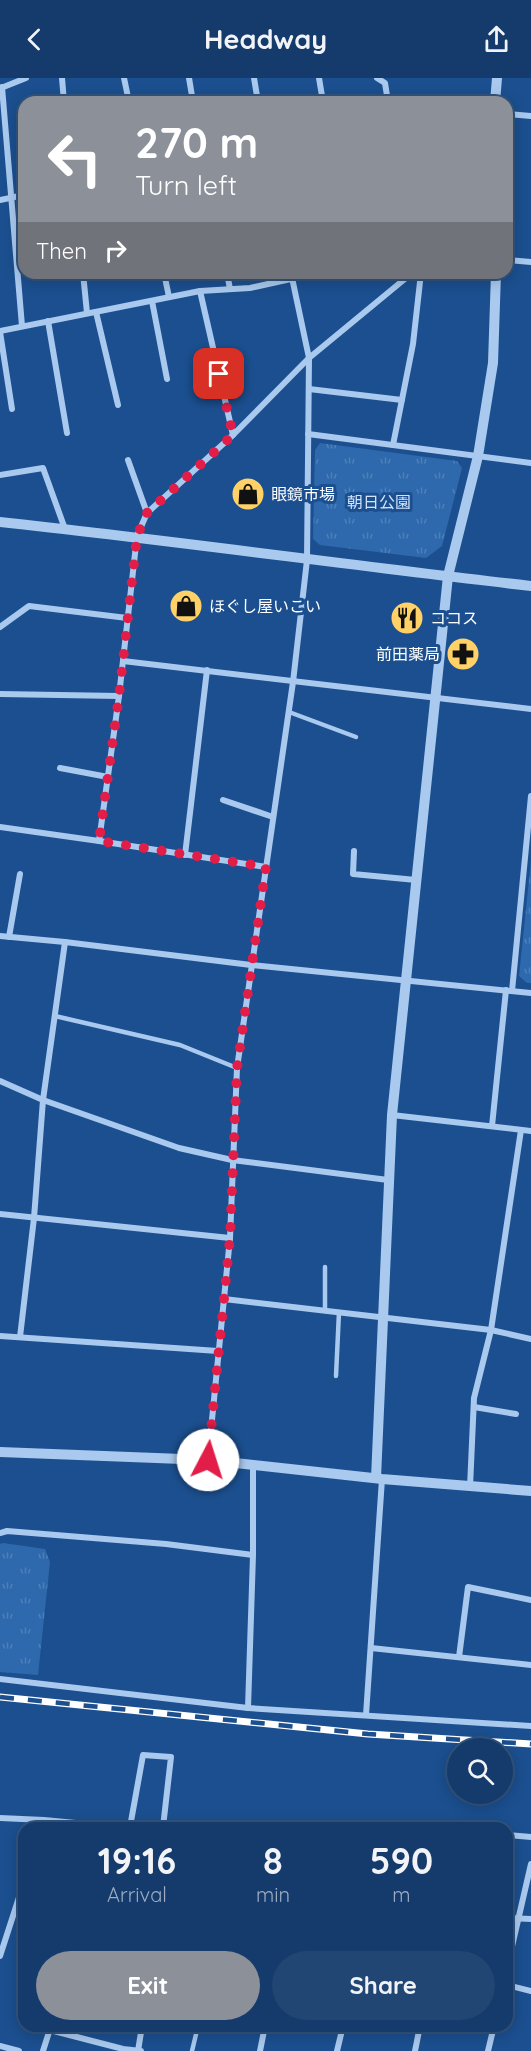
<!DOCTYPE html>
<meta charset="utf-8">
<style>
:root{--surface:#143b6b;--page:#214673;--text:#f1f3f6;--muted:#9dadc1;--line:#33557e;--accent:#8c9099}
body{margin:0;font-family:Quicksand,"Noto Sans JP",sans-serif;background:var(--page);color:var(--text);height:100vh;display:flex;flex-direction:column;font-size:22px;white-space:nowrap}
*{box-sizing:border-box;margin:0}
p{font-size:20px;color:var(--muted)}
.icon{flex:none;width:33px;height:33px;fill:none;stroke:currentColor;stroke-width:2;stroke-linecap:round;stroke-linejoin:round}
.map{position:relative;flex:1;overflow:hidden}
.drawer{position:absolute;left:18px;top:1744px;width:495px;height:210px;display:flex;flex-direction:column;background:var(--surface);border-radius:18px;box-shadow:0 3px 15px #0003,0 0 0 2px var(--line)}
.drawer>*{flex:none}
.banner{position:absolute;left:18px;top:18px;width:495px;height:183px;border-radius:18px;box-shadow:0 3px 15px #0003,0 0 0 2px var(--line);background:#8c9099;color:#fff;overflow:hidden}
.fabs{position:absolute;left:447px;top:1660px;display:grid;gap:12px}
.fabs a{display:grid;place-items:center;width:66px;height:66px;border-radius:50%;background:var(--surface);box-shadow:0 3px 15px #0003,0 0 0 2px var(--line);font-size:30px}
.pin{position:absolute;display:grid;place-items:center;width:51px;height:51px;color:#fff;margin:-26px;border-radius:12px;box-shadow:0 3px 9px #0006}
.me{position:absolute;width:66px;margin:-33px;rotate:5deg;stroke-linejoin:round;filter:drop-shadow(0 0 4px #0008)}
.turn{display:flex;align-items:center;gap:21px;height:126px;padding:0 18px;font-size:27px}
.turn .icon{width:78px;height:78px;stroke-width:2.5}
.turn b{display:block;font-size:42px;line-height:51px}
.then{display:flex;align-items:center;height:57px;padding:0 18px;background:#0003;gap:12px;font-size:22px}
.eta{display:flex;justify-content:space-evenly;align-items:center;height:102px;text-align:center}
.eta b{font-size:36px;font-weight:700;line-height:42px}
.button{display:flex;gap:12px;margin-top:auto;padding:12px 18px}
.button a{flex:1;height:69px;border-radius:36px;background:var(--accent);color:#fff;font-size:24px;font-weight:700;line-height:69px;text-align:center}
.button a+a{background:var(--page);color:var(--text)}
header{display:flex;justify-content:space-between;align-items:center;height:78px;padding:0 18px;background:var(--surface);font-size:27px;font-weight:700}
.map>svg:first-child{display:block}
.grass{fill:url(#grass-tufts)}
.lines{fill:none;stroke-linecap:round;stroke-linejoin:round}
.service{stroke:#a9c9ee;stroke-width:4.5}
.minor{stroke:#a9c9ee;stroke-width:6}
.tertiary{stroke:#a9c9ee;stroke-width:10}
.rail-casing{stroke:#fff;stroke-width:7}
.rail{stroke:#1b4f8f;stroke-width:4.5;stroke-dasharray:14;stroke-linecap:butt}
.route{stroke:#e11d48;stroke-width:10;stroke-dasharray:0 18}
.labels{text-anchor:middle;stroke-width:6;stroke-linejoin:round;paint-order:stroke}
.poi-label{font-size:16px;fill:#fff;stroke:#1b4f8f;text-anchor:start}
.park-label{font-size:16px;fill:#cfe3fa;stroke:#1b4f8f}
</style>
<header><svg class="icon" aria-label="back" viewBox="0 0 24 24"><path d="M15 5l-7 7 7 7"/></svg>Headway<svg class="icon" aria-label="share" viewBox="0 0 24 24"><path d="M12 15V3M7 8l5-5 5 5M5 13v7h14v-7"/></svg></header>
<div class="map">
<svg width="531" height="1973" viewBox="0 0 531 1973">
<defs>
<pattern id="grass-tufts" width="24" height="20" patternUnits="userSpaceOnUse" patternTransform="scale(1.5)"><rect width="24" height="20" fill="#2e69ad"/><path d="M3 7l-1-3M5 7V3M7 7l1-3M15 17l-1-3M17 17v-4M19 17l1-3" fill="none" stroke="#4d80b9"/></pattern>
</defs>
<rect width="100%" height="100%" fill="#1b4f8f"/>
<!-- grass -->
<g class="grass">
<path d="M320,365L457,383L462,390L442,468L426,480L320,467L313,461L315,372Z"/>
<path d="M531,783V905H527L519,898Z"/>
<path d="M3,1465L45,1471L50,1484L38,1597L0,1594V1466Z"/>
</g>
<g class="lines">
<!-- service -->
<g class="service">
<path d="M289,634L356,659"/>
<path d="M55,938L180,967L237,990"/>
<path d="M325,1189V1233"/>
<path d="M336,1298L339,1234"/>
<path d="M192,1973L198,1948"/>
</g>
<!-- minor -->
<g class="minor">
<path d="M62,0L64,24"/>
<path d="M124,0L129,24"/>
<path d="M189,0L193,24"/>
<path d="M254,0L258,24"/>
<path d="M319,0L323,24"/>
<path d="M377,0L385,5L388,24"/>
<path d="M2,9L22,248"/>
<path d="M1,10L26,0"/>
<path d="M507,36L531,38"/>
<path d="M0,122L24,117"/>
<path d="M507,182L531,184"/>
<path d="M83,195L87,235"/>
<path d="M164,195L169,219"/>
<path d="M227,195L230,211"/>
<path d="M200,213L233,357"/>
<path d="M152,223L167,301"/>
<path d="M96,234L118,327"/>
<path d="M48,243L67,355"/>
<path d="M0,253L200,213L250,210L318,195"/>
<path d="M0,254L12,331"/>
<path d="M309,311L402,322"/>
<path d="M308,356L531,385"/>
<path d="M393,367L413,266L421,195"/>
<path d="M128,382L147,435"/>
<path d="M0,397L43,390L65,451"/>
<path d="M0,549L29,528L127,540"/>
<path d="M123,583L531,631"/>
<path d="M0,616L119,618"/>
<path d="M60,690L108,699"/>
<path d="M223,722L273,739"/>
<path d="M0,749L99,763L266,789"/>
<path d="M99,763L119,618L137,458L147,435L233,357L309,280L412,195"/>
<path d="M354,773L353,796L416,802"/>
<path d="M185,777L207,592"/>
<path d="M0,858L65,864L251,887L531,915"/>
<path d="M9,859L20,796"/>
<path d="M512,913L531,718"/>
<path d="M0,1003L43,1022L179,1070L232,1082L388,1102"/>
<path d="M392,1037L531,1053"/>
<path d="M492,1048L506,912"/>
<path d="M0,1136L230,1160"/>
<path d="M224,1221L491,1252L531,1261"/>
<path d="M0,1258L218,1273"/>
<path d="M20,1259L34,1140L43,1022L65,864"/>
<path d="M474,1329L516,1336"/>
<path d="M208,1382L230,1160L237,990L293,604L307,482L309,280L291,195"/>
<path d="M470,1409L474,1320L491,1252L521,1052"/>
<path d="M0,1455L7,1453L166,1466L253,1477"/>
<path d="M371,1570L531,1587"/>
<path d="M459,1579L468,1509L531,1522"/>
<path d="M0,1601L248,1630L531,1648"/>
<path d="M248,1630L253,1477V1387"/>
<path d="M366,1637L382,1401"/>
<path d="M0,1740L44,1742L118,1749H242L307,1747L395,1750"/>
<path d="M130,1749L143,1677L171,1679L163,1749"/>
<path d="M507,1757L531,1759"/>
<path d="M507,1840L531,1841"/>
<path d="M0,1878L24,1804"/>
<path d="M507,1890L531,1786"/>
<path d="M507,1907L531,1913"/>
<path d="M50,1952L123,1971L141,1973"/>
<path d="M0,1968L19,1973"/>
<path d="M43,1973L50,1951"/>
<path d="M138,1973L142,1948"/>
<path d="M260,1973L265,1948"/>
<path d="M337,1973L343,1948"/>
<path d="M415,1973L420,1948"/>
<path d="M488,1973L494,1948"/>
</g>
<!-- tertiary -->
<g class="tertiary">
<path d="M495,24L497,0"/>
<path d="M0,444C177,463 354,488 531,508"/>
<path d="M0,1374L208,1382L382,1401L531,1413"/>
<path d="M376,1400L392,1037L448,498L478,378L493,285L496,195"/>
</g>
<!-- rail casing -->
<g class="rail-casing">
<path id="rail" d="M0,1619L368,1656L531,1666"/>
</g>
<!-- rail -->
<use href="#rail" class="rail"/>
</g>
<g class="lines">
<!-- route -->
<path class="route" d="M208,1382L230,1160L237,990L266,789L99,763L119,618L137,458L147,435L233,357L219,296"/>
</g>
<!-- icons -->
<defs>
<g id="shop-disc" transform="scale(1.725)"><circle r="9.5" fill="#ffd166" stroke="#1b4f8f"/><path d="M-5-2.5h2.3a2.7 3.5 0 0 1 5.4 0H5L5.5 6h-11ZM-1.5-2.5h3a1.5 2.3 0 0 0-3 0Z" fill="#111"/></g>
<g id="restaurant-disc" transform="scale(1.725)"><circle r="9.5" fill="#ffd166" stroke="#1b4f8f"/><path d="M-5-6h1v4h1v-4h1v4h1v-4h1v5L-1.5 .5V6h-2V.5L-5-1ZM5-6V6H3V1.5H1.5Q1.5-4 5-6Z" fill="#111"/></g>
<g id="pharmacy-disc" transform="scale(1.725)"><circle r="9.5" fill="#ffd166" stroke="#1b4f8f"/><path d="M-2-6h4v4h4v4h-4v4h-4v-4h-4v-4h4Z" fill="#111"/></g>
</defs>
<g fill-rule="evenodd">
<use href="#shop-disc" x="248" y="416"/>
<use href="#shop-disc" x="186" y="528"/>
<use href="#restaurant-disc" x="407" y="540"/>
<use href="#pharmacy-disc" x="463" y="576"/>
</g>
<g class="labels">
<!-- poi labels -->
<g class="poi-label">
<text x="271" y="422">眼鏡市場</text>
<text x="209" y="534">ほぐし屋いこい</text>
<text x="430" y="546">ココス</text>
<text x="440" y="582" text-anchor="end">前田薬局</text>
</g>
<!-- park labels -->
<g class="park-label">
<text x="379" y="430">朝日公園</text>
</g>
</g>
</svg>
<div class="fabs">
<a><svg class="icon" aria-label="search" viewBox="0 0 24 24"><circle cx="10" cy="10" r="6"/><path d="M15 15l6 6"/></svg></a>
</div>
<div class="pin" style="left:219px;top:296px;background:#d93025"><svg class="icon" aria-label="arrive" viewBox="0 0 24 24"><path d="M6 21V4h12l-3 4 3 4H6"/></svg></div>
<svg class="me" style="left:208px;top:1382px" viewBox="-20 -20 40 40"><circle r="19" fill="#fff"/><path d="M0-13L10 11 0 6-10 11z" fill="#e11d48"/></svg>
<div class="banner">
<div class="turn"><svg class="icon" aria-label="left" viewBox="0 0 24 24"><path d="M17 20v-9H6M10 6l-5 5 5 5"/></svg><div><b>270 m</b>Turn left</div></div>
<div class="then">Then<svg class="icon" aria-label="right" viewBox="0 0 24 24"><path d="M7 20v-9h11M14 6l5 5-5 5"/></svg></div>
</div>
<section class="drawer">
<div class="eta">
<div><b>19:16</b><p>Arrival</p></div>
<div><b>8</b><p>min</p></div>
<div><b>590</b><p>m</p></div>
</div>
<div class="button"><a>Exit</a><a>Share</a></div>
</section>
</div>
